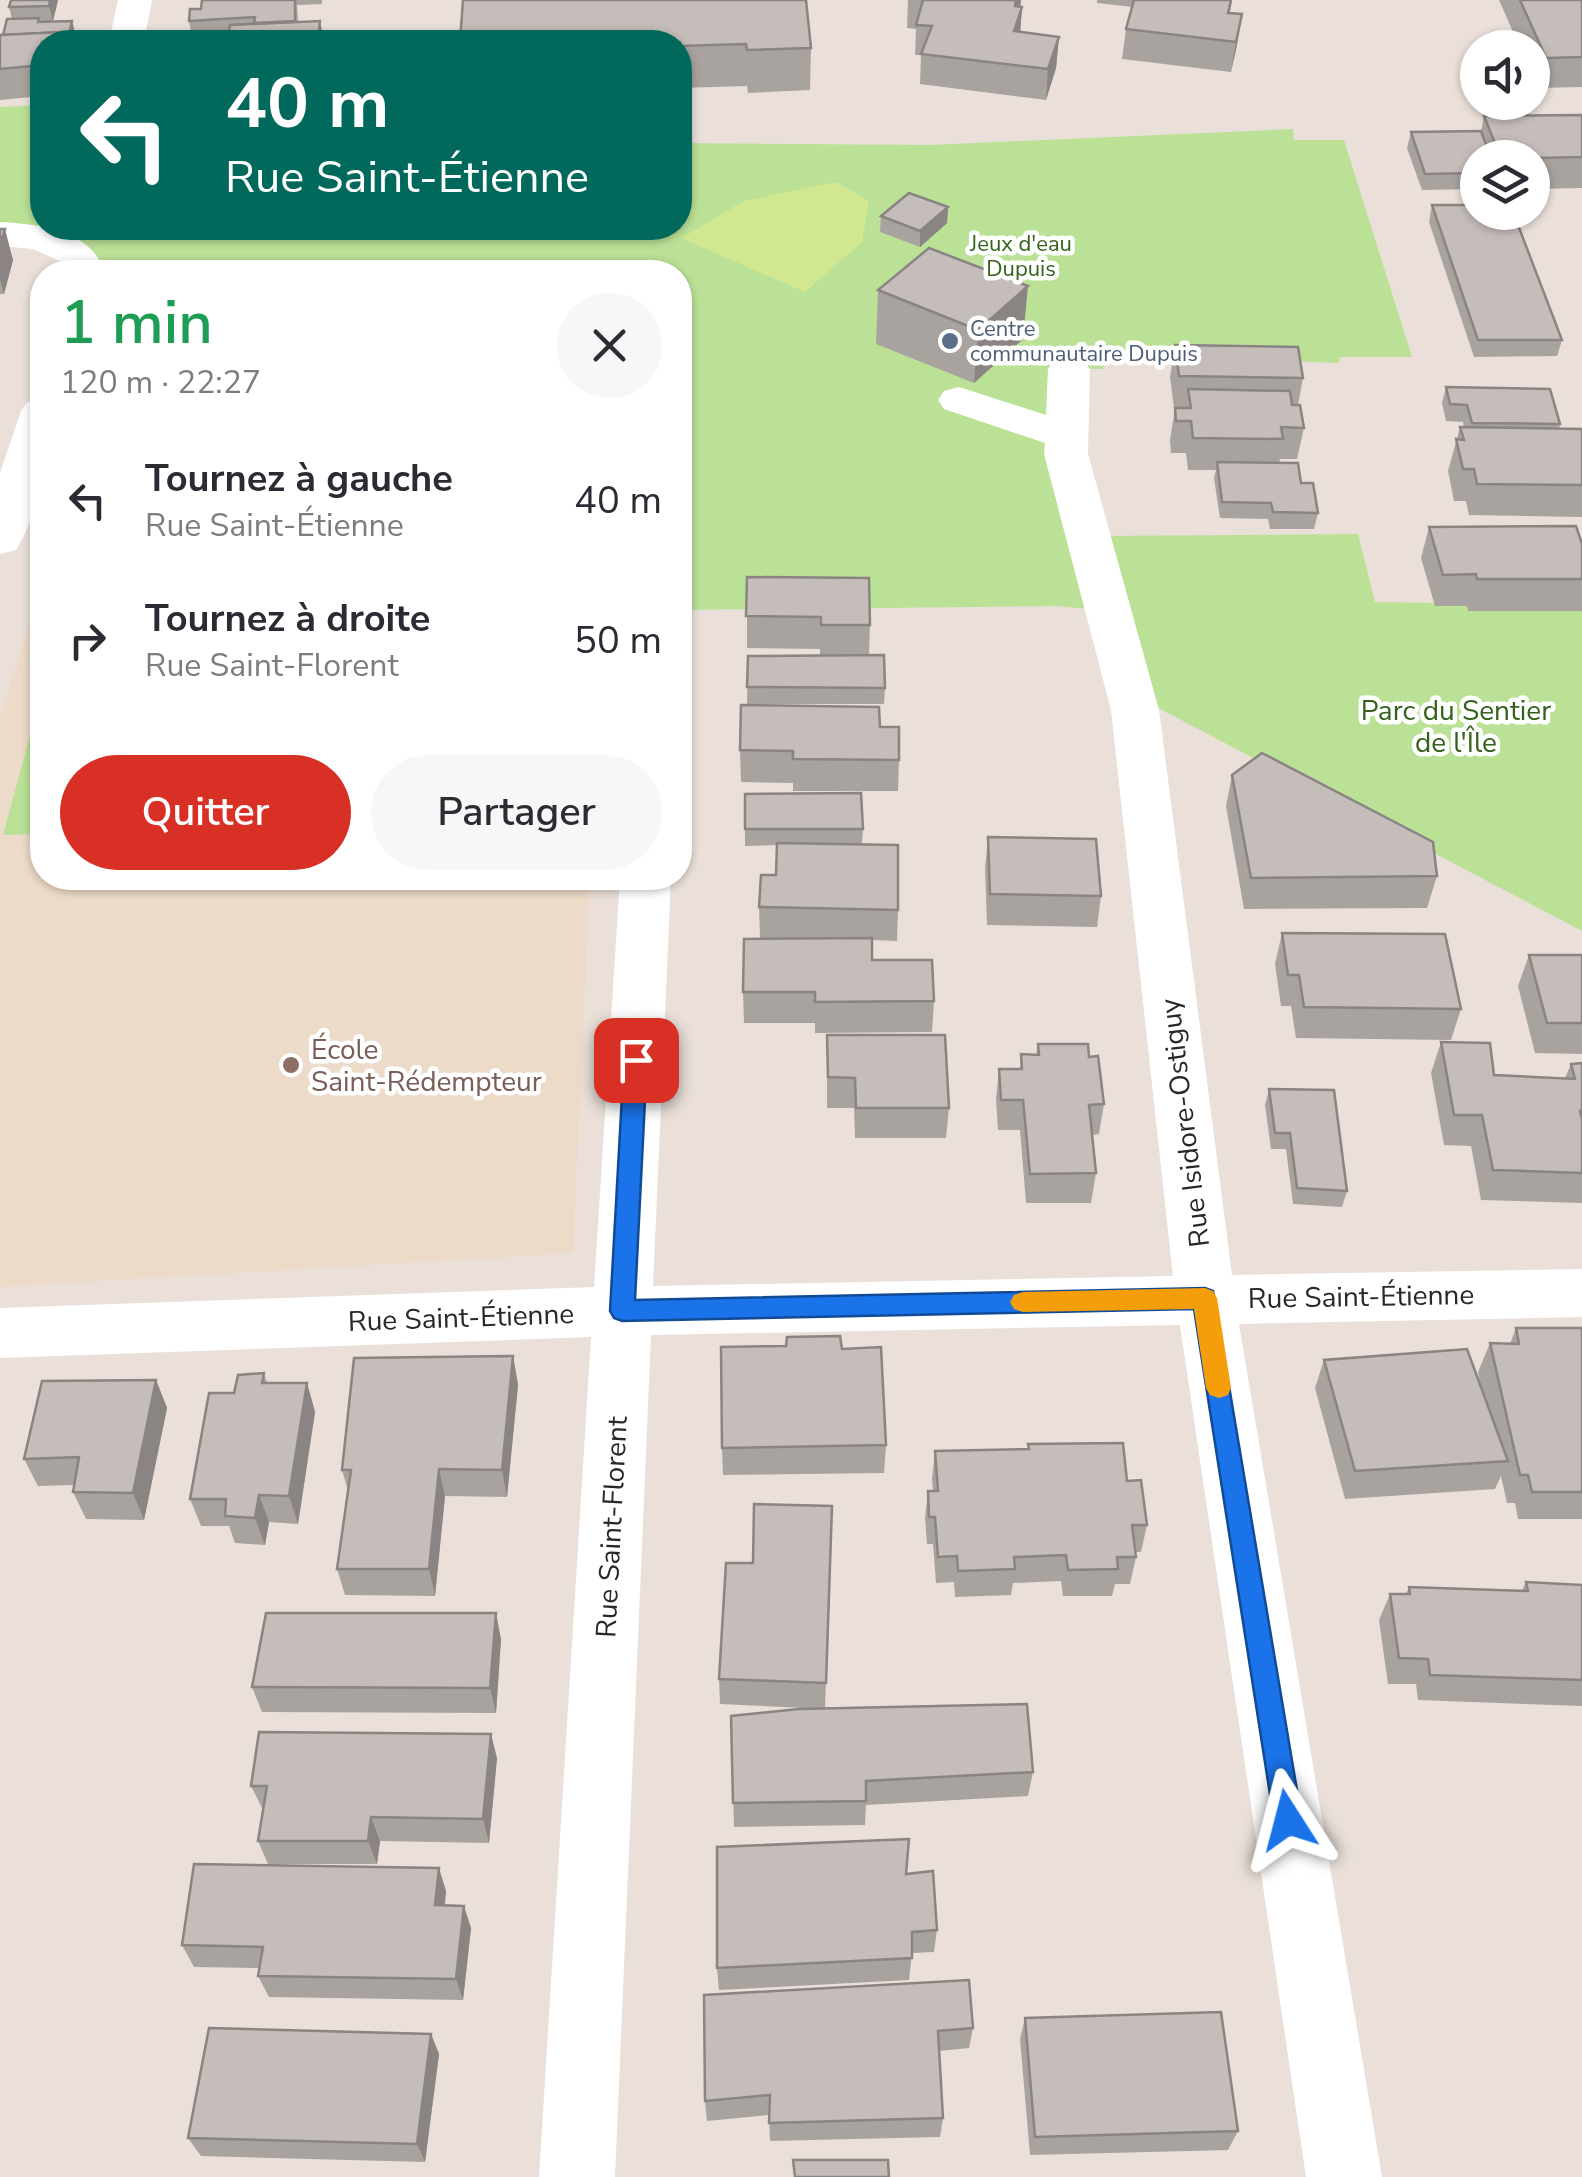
<!DOCTYPE html>
<html lang="fr">
<meta charset="utf-8">
<style>
:root{--surface:#fff;--page:#f7f7f7;--text:#2b2b33;--muted:#7c7c81;--accent:#d93025}
body{margin:0;font-family:"Nunito Sans",sans-serif;background:var(--page);color:var(--text);height:100vh;display:flex;flex-direction:column;font-size:38px;white-space:nowrap}
*{box-sizing:border-box;margin:0}
p{font-size:32px;color:var(--muted)}
.icon{flex:none;width:55px;height:55px;fill:none;stroke:currentColor;stroke-width:2;stroke-linecap:round;stroke-linejoin:round}
.map{position:relative;flex:1;overflow:hidden}
.drawer{position:absolute;left:30px;top:260px;width:662px;height:630px;display:flex;flex-direction:column;background:var(--surface);border-radius:40px;box-shadow:0 2px 8px #0004}
.drawer>*{flex:none}
.hud{position:absolute;left:30px;top:30px;width:662px;height:210px;border-radius:40px;box-shadow:0 2px 8px #0004;background:#00695c;color:#fff;overflow:hidden}
.controls{position:absolute;left:1460px;top:30px;display:grid;gap:20px}
.controls a{display:grid;place-items:center;width:90px;height:90px;border-radius:50%;background:var(--surface);box-shadow:0 2px 8px #0004;font-size:50px}
.pin{position:absolute;display:grid;place-items:center;width:85px;height:85px;color:#fff;margin:-42px;border-radius:20px;box-shadow:0 5px 15px #0006}
.me{position:absolute;width:110px;margin:-55px;rotate:351deg;stroke-linejoin:round;filter:drop-shadow(0 0 8px #0008)}
.turn{display:flex;align-items:center;gap:35px;height:210px;padding:0 30px;font-size:45px}
.turn .icon{width:130px;height:130px;stroke-width:2.5}
.turn b{display:block;font-size:70px;line-height:85px}
.round{display:grid;place-items:center;flex:none;width:105px;height:105px;border-radius:52px;background:var(--page)}
.headline{display:flex;align-items:center;justify-content:space-between;height:170px;padding:0 30px}
h1{font-size:60px;font-weight:600;line-height:75px;color:#1e9e55}
.button{display:flex;gap:20px;margin-top:auto;padding:20px 30px}
.button a{flex:1;height:115px;border-radius:60px;background:var(--accent);color:#fff;font-size:40px;font-weight:600;line-height:115px;text-align:center}
.button a+a{background:var(--page);color:var(--text)}
ul{padding:0;list-style:none}
li{display:flex;align-items:center;gap:30px;height:140px;padding:0 30px}
li div{flex:1}
li b{display:block;font-size:38px}
li em{font-style:normal}
.map>svg:first-child{display:block}
.education{fill:#ecdbc8}
.green{fill:#bbe196}
.pitch{fill:#d1e891}
.lines{fill:none;stroke-linecap:round;stroke-linejoin:round}
.minor{fill:#fff;fill-rule:evenodd}
.wall{fill:#a9a39f}
.shaded-wall{fill:#8a8482}
.building{fill:#c5bdb9;stroke:#8a8482;stroke-width:2.5}
.route{fill:#1a73e8;stroke:#114b97;stroke-width:2.5}
.slow{fill:#f59e0b}
.service-dot{fill:#5c6f8a;stroke:#fff;stroke-width:4}
.education-dot{fill:#8d6e63;stroke:#fff;stroke-width:4}
.labels{text-anchor:middle;stroke-width:9;stroke-linejoin:round;paint-order:stroke}
.far-park-label{font-size:22px;fill:#35621a;stroke:#fff}
.far-service-label{font-size:22px;fill:#4e5e75;stroke:#fff;text-anchor:start}
.park-label{font-size:28px;fill:#35621a;stroke:#fff}
.education-label{font-size:28px;fill:#785e54;stroke:#fff;text-anchor:start}
.street-label{font-size:28px;fill:#282828;stroke:#fff}
</style>
<div class="map">
<svg width="1582" height="2177" viewBox="0 0 1582 2177">
<rect width="100%" height="100%" fill="#eae0d9"/>
<!-- education -->
<path class="education" d="M42,583V878H590L573,1253L0,1287V717Z"/>
<!-- green -->
<g class="green">
<path d="M42,105V228H680V143L930,145L1293,129L1294,140H1344L1412,357H1340L1339,363L1102,354L1103,369H1069L1090,536L1358,534L1375,602L1582,605V931L1105,680L1087,609L1058,606L680,610V272H84L80,256L0,243V107Z"/>
<path d="M42,691V834L3,835Z"/>
</g>
<!-- pitch -->
<path class="pitch" d="M836,182L869,201L862,242L805,292L681,238L744,201Z"/>
<g class="lines">
<!-- minor -->
<g class="minor">
<path d="M118,0H152L144,42H109Z"/>
<path d="M0,222C38,224 93,230 104,272H65L62,262L33,249L0,246Z"/>
<path d="M1069,357L1084,360L1090,369L1088,454L1159,710L1232,1275L1582,1269V1317L1239,1324L1382,2177H1306L1180,1325L651,1335L615,2177H539L591,1337L0,1358V1308L594,1287L620,878H671L653,1286L1173,1276L1111,710L1044,454L1045,443L944,409L938,400L944,391L959,387L1046,415L1048,369L1054,360Z"/>
<path d="M42,398C45,448 44,506 16,550L0,554V473L21,411L27,402Z"/>
</g>
</g>
<!-- wall -->
<g class="wall">
<path d="M11,0H66H58L53,21H72L76,37L75,42H42V96L0,100V35H3L12,19L9,7Z"/>
<path d="M202,0H322V4L297,5L298,22L320,21L324,42H228L229,35L192,37L189,21L201,9Z"/>
<path d="M463,0L811,48L810,90L748,93L747,86L680,88V42Z"/>
<path d="M908,0H1021L1020,6L1022,7L1020,32L1059,37L1056,68L1046,100L920,84L921,55H915L916,29L907,28Z"/>
<path d="M1097,0H1232L1230,13L1237,45L1231,72L1122,59L1126,29L1132,7L1097,3Z"/>
<path d="M1499,0H1582V87L1539,88L1532,74V48H1520Z"/>
<path d="M1582,115V188L1532,189V158H1478V189L1422,190L1407,148L1411,132L1481,131L1484,116Z"/>
<path d="M1432,205L1562,340L1557,356L1474,357L1429,222Z"/>
<path d="M948,207L947,223L920,247L880,232L881,216Z"/>
<path d="M0,229L13,260L4,294H0Z"/>
<path d="M878,290L1023,339L974,383L876,344Z"/>
<path d="M1175,345L1303,378L1298,405L1304,428L1297,459H1280L1279,463L1301,483L1318,513L1314,529H1270L1268,519L1220,518L1214,478L1216,470H1188L1186,453H1171L1170,440L1175,408H1185H1174L1170,377Z"/>
<path d="M1446,387L1560,424L1559,429H1582V517L1469,515L1466,501H1454L1448,471L1460,427L1464,428L1463,422L1446,421L1442,403Z"/>
<path d="M1429,527L1582,544V611H1468L1467,606H1435L1421,558Z"/>
<path d="M747,577L870,625L869,655L885,688L884,704H747L748,656L820,655V649L747,648Z"/>
<path d="M880,727L899,760L898,791H793V783L741,782L740,750Z"/>
<path d="M1232,775L1437,876L1427,908L1244,909L1226,806Z"/>
<path d="M745,794L863,829L862,844L898,910L897,941L872,940V960L934,1001L932,1032L815,1033V1023H744L743,992L760,938L759,907L776,875L777,845L745,846Z"/>
<path d="M988,837L1101,896L1097,927L987,925L985,868Z"/>
<path d="M1282,933L1461,1009L1451,1040L1296,1038L1291,1006H1281L1275,964Z"/>
<path d="M1529,955H1582V1054L1535,1053L1518,986Z"/>
<path d="M827,1035L949,1108L946,1138H855L854,1108H827Z"/>
<path d="M1441,1042L1494,1075L1565,1078L1571,1064L1582,1063V1203L1481,1200L1471,1146L1444,1145L1431,1073Z"/>
<path d="M1038,1044L1089,1057L1104,1104L1099,1134L1092,1135L1096,1173L1091,1203H1026L1020,1130H998L996,1099L999,1069H1020L1021,1054L1036,1055Z"/>
<path d="M1269,1089L1347,1191L1342,1207L1293,1204L1286,1149H1271L1265,1105Z"/>
<path d="M1516,1328H1582V1519H1518L1515,1503H1507L1501,1476L1495,1489L1345,1499L1315,1388L1324,1360L1481,1388L1478,1372L1490,1343L1510,1344Z"/>
<path d="M842,1349L886,1445L884,1473L723,1475L722,1448Z"/>
<path d="M513,1356L518,1385L507,1497L445,1496L435,1596L345,1595L337,1569L348,1491L342,1470Z"/>
<path d="M264,1373L267,1383H307L315,1412L298,1524L269,1522L265,1545L235,1543L229,1526H201L190,1499L234,1393Z"/>
<path d="M156,1380L167,1408L144,1520L86,1519L73,1492L74,1485L38,1486L24,1459Z"/>
<path d="M1028,1444L1127,1481L1147,1525L1141,1552H1136V1557L1130,1584H1115L1112,1596H1063L1061,1581L1013,1583L1011,1595L955,1597L954,1582L936,1583L933,1544H927L925,1518L928,1491H933L932,1479L935,1451L1028,1449Z"/>
<path d="M832,1506L825,1709L720,1704L719,1679L753,1563Z"/>
<path d="M1526,1582L1582,1585V1706L1418,1700L1416,1684H1388L1379,1620L1390,1594H1406L1409,1587L1522,1590Z"/>
<path d="M501,1639L496,1713L262,1712L252,1687Z"/>
<path d="M731,1716L1033,1772L1028,1796L866,1805L865,1825L734,1827Z"/>
<path d="M497,1758L489,1843L380,1841L377,1864H268L258,1841L263,1810L251,1786Z"/>
<path d="M906,1874L937,1930L934,1952L912,1953L909,1980L719,1990L717,1968Z"/>
<path d="M446,1891L445,1905L471,1928L463,2000L269,1997L258,1976L259,1968L194,1967L182,1945Z"/>
<path d="M969,1980L973,2028L969,2048L939,2051L943,2118L940,2137L770,2141L769,2115L707,2121L705,2101Z"/>
<path d="M1025,2018L1238,2131L1228,2150L1030,2155L1020,2039Z"/>
<path d="M431,2034L439,2054L425,2162L201,2156L188,2138Z"/>
</g>
<!-- shaded-wall -->
<g class="shaded-wall">
<path d="M50,0H58L53,21L49,6Z"/>
<path d="M1016,0H1021L1020,9L1022,7L1020,37L1012,61L1015,6Z"/>
<path d="M1242,14L1237,45L1231,72L1236,42Z"/>
<path d="M72,21L76,37L75,42H69Z"/>
<path d="M320,21L324,42H318Z"/>
<path d="M1059,37L1056,68L1046,100L1048,69Z"/>
<path d="M948,207L947,223L920,247V231Z"/>
<path d="M5,229L13,260L4,294L0,279V246Z"/>
<path d="M1028,286L1023,339L974,383L978,330Z"/>
<path d="M513,1356L518,1385L507,1497L502,1470Z"/>
<path d="M156,1380L167,1408L144,1520L133,1493Z"/>
<path d="M307,1383L315,1412L298,1524L289,1496Z"/>
<path d="M439,1469L445,1496L435,1596L429,1569Z"/>
<path d="M259,1495L269,1522L265,1545L255,1518Z"/>
<path d="M496,1613L501,1639L496,1713L490,1688Z"/>
<path d="M491,1734L497,1758L489,1843L483,1819Z"/>
<path d="M371,1817L380,1841L377,1864L368,1841Z"/>
<path d="M439,1868L446,1891L442,1927L435,1905Z"/>
<path d="M464,1906L471,1928L463,2000L456,1979Z"/>
<path d="M431,2034L439,2054L425,2162L417,2144Z"/>
</g>
<!-- building -->
<g class="building">
<path d="M11,0H50L49,6L9,7Z"/>
<path d="M202,0H295V21L254,23L255,17L189,21L190,9H201Z"/>
<path d="M463,0H806L811,48L747,50L746,44L680,46V42H460Z"/>
<path d="M923,0H1016L1015,6L1022,7L1014,31L1059,37L1048,69L921,54L932,26L916,25Z"/>
<path d="M1134,0H1231L1228,13L1242,14L1236,42L1126,29Z"/>
<path d="M1520,0H1582V57L1546,58Z"/>
<path d="M39,18L38,22L72,21L68,40H64L62,32L3,35L7,19Z"/>
<path d="M320,21L318,42H228L230,25Z"/>
<path d="M62,32L60,42H42V65L0,69V35Z"/>
<path d="M1582,115V157L1532,158H1501L1484,116Z"/>
<path d="M1481,131L1491,158H1478V173L1425,174L1411,132Z"/>
<path d="M909,193L948,207L920,231L881,216Z"/>
<path d="M1432,205H1478V212H1513L1562,340H1478Z"/>
<path d="M0,229H5L0,246Z"/>
<path d="M929,248L1028,286L978,330L878,290Z"/>
<path d="M1175,345L1298,347L1303,378L1179,376Z"/>
<path d="M1446,387L1550,389L1560,424L1472,423L1467,405L1450,404Z"/>
<path d="M1188,389L1290,391L1292,405H1300L1304,428L1281,427L1283,439L1193,438L1191,421H1176L1175,408H1191Z"/>
<path d="M1460,427L1582,429V485L1477,484L1474,469H1463L1456,439L1464,440Z"/>
<path d="M1217,462L1298,463L1301,483H1313L1318,513L1273,512L1271,503L1222,502Z"/>
<path d="M1576,526L1582,544V579H1477L1476,574L1443,575L1429,527Z"/>
<path d="M747,577L869,578L870,625H821V617L746,616Z"/>
<path d="M884,655L885,688L747,687L748,656Z"/>
<path d="M741,705L879,707L880,727H899V760L793,759V751L740,750Z"/>
<path d="M1262,753L1433,842L1437,876L1251,878L1232,775Z"/>
<path d="M861,793L863,829H745V794Z"/>
<path d="M988,837L1096,839L1101,896L990,894Z"/>
<path d="M777,843L898,845V910L759,907L761,875H776Z"/>
<path d="M1282,933L1445,934L1461,1009L1304,1007L1299,975H1288Z"/>
<path d="M872,938V960H932L934,1001L815,1002V992H743L744,939Z"/>
<path d="M1529,955H1582V1023H1547Z"/>
<path d="M827,1035H945L949,1108H856L855,1078L828,1077Z"/>
<path d="M1441,1042L1490,1043L1494,1075L1575,1079L1571,1064L1582,1063V1111H1580L1582,1119V1173L1493,1170L1482,1115H1454Z"/>
<path d="M1038,1044H1088L1089,1057L1098,1056L1104,1104L1089,1105L1096,1173L1030,1174L1023,1100H1001L999,1069H1022L1021,1054L1039,1055Z"/>
<path d="M1269,1089L1334,1090L1347,1191L1297,1188L1290,1133H1275Z"/>
<path d="M1516,1328H1582V1492H1532L1528,1475H1520L1490,1343L1519,1344Z"/>
<path d="M840,1336L842,1349L881,1347L886,1445L722,1448L721,1347L786,1346L787,1337Z"/>
<path d="M1467,1349L1508,1461L1355,1471L1324,1360Z"/>
<path d="M513,1356L502,1470L439,1469L429,1569H337L351,1470H342L354,1358Z"/>
<path d="M264,1373L262,1383H307L289,1496L259,1495L255,1518L225,1516L226,1499H190L209,1393H234L238,1375Z"/>
<path d="M156,1380L133,1493L73,1492L79,1457L24,1459L42,1381Z"/>
<path d="M1123,1443L1127,1481L1141,1480L1147,1525H1132L1136,1557H1117L1118,1569L1068,1570L1066,1555L1014,1557L1015,1569L958,1571L957,1556L938,1557L935,1517H929L928,1491H938L935,1451L1029,1449L1028,1444Z"/>
<path d="M754,1504L832,1506L826,1683L719,1679L726,1563H753Z"/>
<path d="M1526,1582L1582,1585V1680L1430,1675L1428,1659L1399,1658L1390,1594H1410L1409,1587L1528,1591Z"/>
<path d="M266,1613H496L490,1688L252,1687Z"/>
<path d="M1027,1704L1033,1772L866,1781V1801L733,1803L731,1716L799,1709Z"/>
<path d="M259,1732L491,1734L483,1819L371,1817L368,1841H258L267,1786H251Z"/>
<path d="M909,1839L906,1874L933,1871L937,1930L912,1932V1958L717,1968V1847Z"/>
<path d="M194,1864L439,1868L435,1905L464,1906L456,1979L258,1976L263,1947L182,1945Z"/>
<path d="M969,1980L973,2028L938,2031L943,2118L769,2123L770,2095L705,2101L704,1995Z"/>
<path d="M1221,2012L1238,2131L1035,2137L1025,2018Z"/>
<path d="M209,2028L431,2034L417,2144L188,2138Z"/>
<path d="M793,2160H888L889,2177H795Z"/>
</g>
<!-- route -->
<path class="route" d="M636,1051L647,1060L635,1300L1205,1288L1213,1291L1302,1820L1298,1830L1288,1834L1278,1830L1274,1820L1194,1309L622,1321L614,1318L610,1311L624,1060Z"/>
<!-- slow -->
<path class="slow" d="M1205,1288L1213,1291L1217,1298L1231,1388L1228,1395L1219,1398L1210,1395L1206,1388L1194,1309L1023,1312L1014,1309L1010,1302L1014,1295L1023,1292Z"/>
<!-- markers -->
<circle class="service-dot" cx="950" cy="341" r="10"/>
<circle class="education-dot" cx="291" cy="1065" r="10"/>
<g class="labels">
<!-- far-park labels -->
<g class="far-park-label">
<text x="1021" y="251">Jeux d'eau<tspan x="1021" dy="25">Dupuis</tspan></text>
</g>
<!-- far-service labels -->
<g class="far-service-label">
<text x="970" y="336">Centre<tspan x="970" dy="25">communautaire Dupuis</tspan></text>
</g>
<!-- park labels -->
<g class="park-label">
<text x="1456" y="720">Parc du Sentier<tspan x="1456" dy="32">de l'Île</tspan></text>
</g>
<!-- education labels -->
<g class="education-label">
<text x="311" y="1059">École<tspan x="311" dy="32">Saint-Rédempteur</tspan></text>
</g>
<!-- street labels -->
<g class="street-label">
<text transform="translate(1184 1123) rotate(-97)" y="10">Rue Isidore-Ostiguy</text>
<text transform="translate(1361 1296) rotate(-1)" y="10">Rue Saint-Étienne</text>
<text transform="translate(461 1317) rotate(-2)" y="10">Rue Saint-Étienne</text>
<text transform="translate(611 1527) rotate(-87)" y="10">Rue Saint-Florent</text>
</g>
</g>
</svg>
<div class="controls">
<a><svg class="icon" aria-label="sound" viewBox="0 0 24 24"><path d="M4 9h4l5-4v14l-5-4H4zM17 9q2 3 0 6"/></svg></a>
<a><svg class="icon" aria-label="layers" viewBox="0 0 24 24"><path d="M12 4l9 5-9 5-9-5zM3 14l9 5 9-5"/></svg></a>
</div>
<div class="pin" style="left:636px;top:1060px;background:#d93025"><svg class="icon" aria-label="arrive" viewBox="0 0 24 24"><path d="M6 21V4h12l-3 4 3 4H6"/></svg></div>
<svg class="me" style="left:1288px;top:1820px" viewBox="-20 -20 40 40"><path d="M0-17L14 15 0 8-14 15z" fill="#1a73e8" stroke="#fff" stroke-width="4"/></svg>
<div class="hud">
<div class="turn"><svg class="icon" aria-label="left" viewBox="0 0 24 24"><path d="M17 20v-9H6M10 6l-5 5 5 5"/></svg><div><b>40 m</b>Rue Saint-Étienne</div></div>
</div>
<section class="drawer">
<div class="headline"><div><h1>1 min</h1><p>120 m · 22:27</p></div><a class="round"><svg class="icon" aria-label="close" viewBox="0 0 24 24"><path d="M6 6l12 12M18 6L6 18"/></svg></a></div>
<ul>
<li><svg class="icon" aria-label="left" viewBox="0 0 24 24"><path d="M17 20v-9H6M10 6l-5 5 5 5"/></svg><div><b>Tournez à gauche</b><p>Rue Saint-Étienne</p></div><em>40 m</em></li>
<li><svg class="icon" aria-label="right" viewBox="0 0 24 24"><path d="M7 20v-9h11M14 6l5 5-5 5"/></svg><div><b>Tournez à droite</b><p>Rue Saint-Florent</p></div><em>50 m</em></li>
</ul>
<div class="button"><a>Quitter</a><a>Partager</a></div>
</section>
</div>
